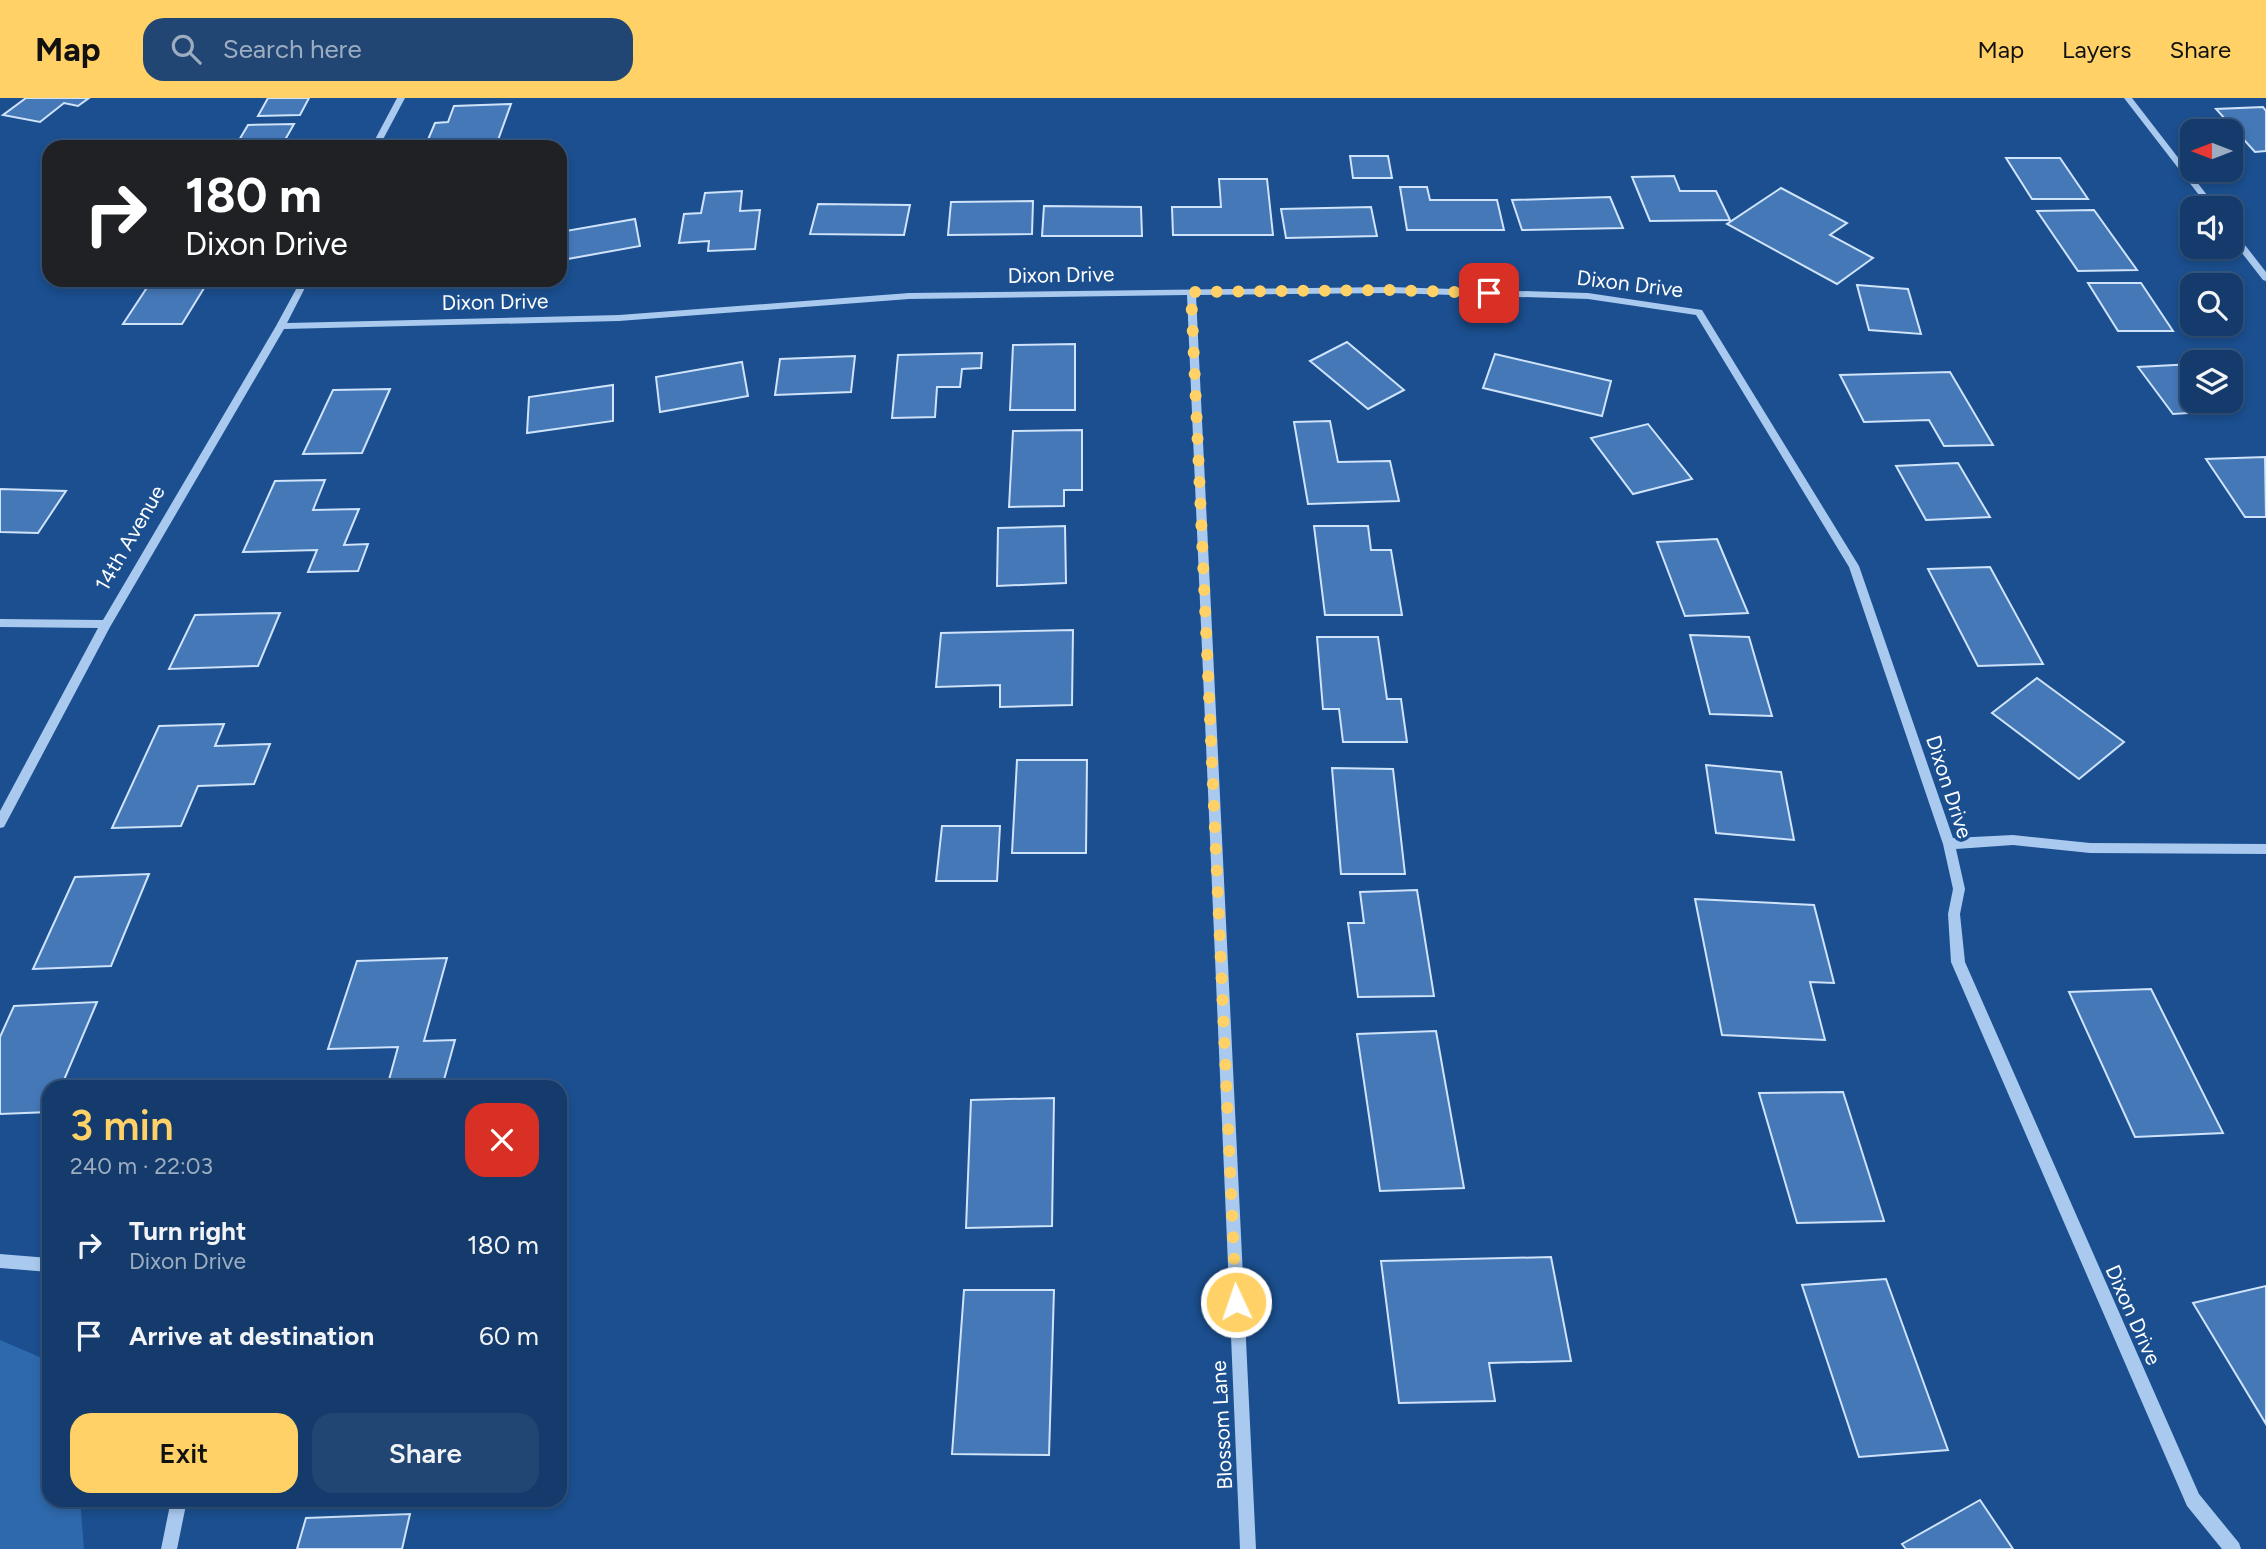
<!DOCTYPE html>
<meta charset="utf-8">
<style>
:root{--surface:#143b6b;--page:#214673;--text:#f1f3f6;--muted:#9dadc1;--line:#33557e;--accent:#ffd166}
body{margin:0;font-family:Figtree,sans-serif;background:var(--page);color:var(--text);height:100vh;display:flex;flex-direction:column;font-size:26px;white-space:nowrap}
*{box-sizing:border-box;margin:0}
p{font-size:23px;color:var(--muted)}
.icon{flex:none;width:38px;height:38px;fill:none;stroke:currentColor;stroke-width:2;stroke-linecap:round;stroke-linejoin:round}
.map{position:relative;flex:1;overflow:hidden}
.side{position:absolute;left:42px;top:982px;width:525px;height:427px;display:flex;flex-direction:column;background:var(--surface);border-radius:21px;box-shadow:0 4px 10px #0003,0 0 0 2px var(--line)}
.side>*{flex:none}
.hud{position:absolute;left:42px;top:42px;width:525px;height:147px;border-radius:21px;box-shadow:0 4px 10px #0003,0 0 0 2px var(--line);background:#202124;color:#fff;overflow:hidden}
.needle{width:46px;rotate:270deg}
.fabs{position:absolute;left:2180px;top:21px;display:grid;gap:14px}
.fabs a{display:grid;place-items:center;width:63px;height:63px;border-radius:14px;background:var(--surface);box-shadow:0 4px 10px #0003,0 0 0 2px var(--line);font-size:35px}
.pin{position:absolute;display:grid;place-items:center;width:60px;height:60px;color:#fff;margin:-30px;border-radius:14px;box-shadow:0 4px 10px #0006}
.me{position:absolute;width:77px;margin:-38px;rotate:357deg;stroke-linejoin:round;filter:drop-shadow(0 0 5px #0008)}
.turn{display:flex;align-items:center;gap:24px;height:147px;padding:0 28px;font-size:32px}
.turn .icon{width:91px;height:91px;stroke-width:2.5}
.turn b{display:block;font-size:49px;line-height:60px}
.round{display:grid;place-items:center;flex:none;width:74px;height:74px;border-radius:21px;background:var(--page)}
.overview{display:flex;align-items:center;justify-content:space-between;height:119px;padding:0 28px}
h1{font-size:42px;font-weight:600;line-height:52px;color:var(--accent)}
.cta{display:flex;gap:14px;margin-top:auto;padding:14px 28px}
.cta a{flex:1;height:80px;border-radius:21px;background:var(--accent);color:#111;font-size:28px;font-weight:600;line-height:80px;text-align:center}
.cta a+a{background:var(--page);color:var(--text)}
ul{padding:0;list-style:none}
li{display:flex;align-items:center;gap:21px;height:91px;padding:0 28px}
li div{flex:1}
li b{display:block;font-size:26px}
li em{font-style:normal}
header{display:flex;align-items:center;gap:42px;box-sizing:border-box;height:98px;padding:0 35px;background:var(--accent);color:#111}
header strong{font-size:33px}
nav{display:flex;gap:38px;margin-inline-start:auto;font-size:24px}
.search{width:490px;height:63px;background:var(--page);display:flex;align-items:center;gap:18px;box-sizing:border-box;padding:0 24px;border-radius:21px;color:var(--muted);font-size:26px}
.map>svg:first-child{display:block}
.green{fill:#2e69ad}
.building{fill:#4478b7;stroke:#cfe3fa;stroke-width:2}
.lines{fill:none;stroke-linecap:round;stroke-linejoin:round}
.minor{fill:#a9c9ee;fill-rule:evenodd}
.route{stroke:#ffd166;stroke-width:12;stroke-dasharray:0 21.6}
.labels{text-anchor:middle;stroke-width:7;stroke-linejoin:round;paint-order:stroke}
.street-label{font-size:21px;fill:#fff;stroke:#1b4f8f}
</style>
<header>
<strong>Map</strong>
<div class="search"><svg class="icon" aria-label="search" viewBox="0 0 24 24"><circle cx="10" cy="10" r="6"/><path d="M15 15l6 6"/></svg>Search here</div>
<nav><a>Map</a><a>Layers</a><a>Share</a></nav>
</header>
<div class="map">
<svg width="2266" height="1451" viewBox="0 0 2266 1451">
<rect width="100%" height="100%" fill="#1b4f8f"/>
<!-- green -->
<path class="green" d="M0,1242L49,1263V1402H80L84,1451H0Z"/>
<!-- building -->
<g class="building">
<path d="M26,0H89L78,8L64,5L40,24L3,17Z"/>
<path d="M268,0H309L300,17L258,18Z"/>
<path d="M511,6L498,42L427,44L435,25L448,24L454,8Z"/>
<path d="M2263,9L2266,13V53L2255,54L2216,11Z"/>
<path d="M294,26L281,49H235L248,27Z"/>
<path d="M1350,58H1388L1392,80H1353Z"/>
<path d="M2006,60H2060L2088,101H2032Z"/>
<path d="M1674,78L1680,93H1716L1730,122L1650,123L1632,79Z"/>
<path d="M1219,81H1267L1273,137H1173L1172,109H1221Z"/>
<path d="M1400,89H1427L1430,102H1497L1504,132H1407Z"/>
<path d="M1781,90L1847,125L1830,137L1873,160L1837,186L1727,126Z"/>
<path d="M742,93L740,113L760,112L755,151L708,153L709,143L679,145L684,116L701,115L705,95Z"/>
<path d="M1610,99L1623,130L1522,132L1512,102Z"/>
<path d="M1033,103L1032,136L948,137L951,104Z"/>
<path d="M818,106L910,107L904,137L810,136Z"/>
<path d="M1044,108L1141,109L1142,138H1042Z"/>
<path d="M1371,109L1377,138L1286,140L1281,111Z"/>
<path d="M2094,112L2137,172L2078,173L2037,113Z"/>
<path d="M635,121L640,148L562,162L560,134Z"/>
<path d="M152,182H209L182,226H123Z"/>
<path d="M2088,185H2141L2173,233H2118Z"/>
<path d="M1857,187L1908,191L1921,236L1869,232Z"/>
<path d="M1347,244L1404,292L1368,311L1310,263Z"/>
<path d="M1075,246V312H1010L1013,247Z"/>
<path d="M982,255L981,270L962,271L960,289H937L935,319L892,320L898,257Z"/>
<path d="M1495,256L1611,283L1602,318L1483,290Z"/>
<path d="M855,258L851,294L775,297L780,261Z"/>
<path d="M742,264L748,298L660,314L656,279Z"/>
<path d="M2193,266V303H2229L2236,312L2173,316L2138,269Z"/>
<path d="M1950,274L1993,347L1944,348L1929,322L1864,324L1840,277Z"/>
<path d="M613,287V323L527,335L529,299Z"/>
<path d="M390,291L362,355L303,356L333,292Z"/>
<path d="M1330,323L1338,364L1390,363L1399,403L1308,406L1294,324Z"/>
<path d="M1648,326L1692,381L1633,396L1591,340Z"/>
<path d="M1082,332V392H1064V408L1009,409L1013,333Z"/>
<path d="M2265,359L2266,419H2245L2206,361Z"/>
<path d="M1958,365L1990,419L1926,422L1896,368Z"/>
<path d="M325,382L313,412L359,411L344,447L368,446L358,473L308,474L317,452L243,454L275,383Z"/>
<path d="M0,391L66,393L38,435L0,434Z"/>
<path d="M1065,428L1066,485L997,488L998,430Z"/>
<path d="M1314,428H1368L1371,452H1391L1402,517H1325Z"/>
<path d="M1717,441L1748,515L1685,518L1657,444Z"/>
<path d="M1990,469L2043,566L1978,568L1928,471Z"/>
<path d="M280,515L258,568L169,571L195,517Z"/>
<path d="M1073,532L1072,607L1000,609V587L936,589L941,535Z"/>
<path d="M1690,537L1749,539L1772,618L1710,616Z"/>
<path d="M1317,539H1378L1387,601H1401L1407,644H1343L1339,611H1323Z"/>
<path d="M2037,580L2124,644L2079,681L1992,615Z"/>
<path d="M224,626L215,648L270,646L254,686L198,688L181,728L112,730L159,628Z"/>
<path d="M1017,662H1087L1086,755H1012Z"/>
<path d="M1706,667L1781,674L1794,742L1716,735Z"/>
<path d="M1332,670L1393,671L1405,776H1341Z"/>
<path d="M942,728H1000L997,783H936Z"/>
<path d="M149,776L111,868L33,871L75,779Z"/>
<path d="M1417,792L1434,898L1358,899L1348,825H1364L1360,794Z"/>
<path d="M1695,801L1814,807L1834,885L1810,884L1825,942L1722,937Z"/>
<path d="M447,860L424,943L455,942L442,989H387L398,949L328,951L357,863Z"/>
<path d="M2151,891L2223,1035L2135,1039L2069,894Z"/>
<path d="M97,904L61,989H49V1014L0,1016V939L14,908Z"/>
<path d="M1436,933L1464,1090L1380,1093L1357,936Z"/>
<path d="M1843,994L1884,1123L1797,1125L1759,995Z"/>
<path d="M1054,1000L1052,1128L966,1130L971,1002Z"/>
<path d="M1551,1159L1571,1263L1489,1265L1495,1303L1399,1305L1381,1163Z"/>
<path d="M1886,1181L1948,1352L1859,1359L1802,1187Z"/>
<path d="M2266,1188V1326L2193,1205Z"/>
<path d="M964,1192H1054L1049,1357L952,1356Z"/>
<path d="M1980,1402L2013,1451H1906L1902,1446Z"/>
<path d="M410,1416L402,1451H297L306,1420Z"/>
</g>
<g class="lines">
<!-- minor -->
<g class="minor">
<path d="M397,0H405L379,49H371Z"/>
<path d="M2124,0H2132L2217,110H2209Z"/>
<path d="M2231,132L2234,133L2266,174V183L2263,182L2231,141Z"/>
<path d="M301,182H309L287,225L619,217L909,195L1389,189L1588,195L1702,212L1859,468L1953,740L2013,737L2090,745L2266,746V756L2090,755L2013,747L1956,751L1965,791L1960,816L1965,864L2199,1396L2239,1445L2241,1451H2222L2187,1408L1951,864L1948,816L1953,791L1943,746L1849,469L1696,217L1588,201L1389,195L1196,197L1256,1451H1240L1187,197L909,201L619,223L284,231L110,529L4,729L0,730V713L98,530L0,529V521L103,522L276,228Z"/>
<path d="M0,1156L49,1160V1174L0,1170Z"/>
<path d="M171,1402H187L177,1451H161Z"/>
</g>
</g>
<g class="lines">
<!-- route -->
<path class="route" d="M1236,1204L1191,194L1389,192L1489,195"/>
</g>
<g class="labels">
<!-- street labels -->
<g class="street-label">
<text transform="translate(1061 177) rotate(-1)" y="7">Dixon Drive</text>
<text transform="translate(1630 186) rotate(7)" y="7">Dixon Drive</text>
<text transform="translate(495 204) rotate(-1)" y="7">Dixon Drive</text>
<text transform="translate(130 440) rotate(-60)" y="7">14th Avenue</text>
<text transform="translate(1949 689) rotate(72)" y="7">Dixon Drive</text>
<text transform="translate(2133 1217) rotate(66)" y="7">Dixon Drive</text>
<text transform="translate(1222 1327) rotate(-93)" y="7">Blossom Lane</text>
</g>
</g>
</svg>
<div class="fabs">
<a><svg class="needle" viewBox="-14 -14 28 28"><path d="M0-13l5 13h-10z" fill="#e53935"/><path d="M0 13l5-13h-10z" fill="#9dadc1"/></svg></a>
<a><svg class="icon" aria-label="sound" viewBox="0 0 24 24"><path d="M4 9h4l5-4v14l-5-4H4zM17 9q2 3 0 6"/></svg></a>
<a><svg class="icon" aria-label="search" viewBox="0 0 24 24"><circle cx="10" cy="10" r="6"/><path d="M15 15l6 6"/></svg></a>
<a><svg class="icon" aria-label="layers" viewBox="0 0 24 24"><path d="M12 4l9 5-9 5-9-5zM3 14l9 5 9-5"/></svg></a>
</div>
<div class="pin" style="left:1489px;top:195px;background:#d93025"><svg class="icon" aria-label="arrive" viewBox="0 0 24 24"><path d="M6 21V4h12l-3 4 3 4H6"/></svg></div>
<svg class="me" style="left:1236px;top:1204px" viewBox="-20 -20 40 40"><circle r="17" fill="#ffd166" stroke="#fff" stroke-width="3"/><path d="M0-11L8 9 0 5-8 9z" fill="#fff"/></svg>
<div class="hud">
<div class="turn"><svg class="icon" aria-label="right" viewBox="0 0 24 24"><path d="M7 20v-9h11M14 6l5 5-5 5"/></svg><div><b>180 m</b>Dixon Drive</div></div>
</div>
<section class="side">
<div class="overview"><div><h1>3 min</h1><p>240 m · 22:03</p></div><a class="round" style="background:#d93025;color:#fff"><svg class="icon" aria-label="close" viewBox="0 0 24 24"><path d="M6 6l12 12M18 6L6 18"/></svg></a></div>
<ul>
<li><svg class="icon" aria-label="right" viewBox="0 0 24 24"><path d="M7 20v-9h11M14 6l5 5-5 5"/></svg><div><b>Turn right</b><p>Dixon Drive</p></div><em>180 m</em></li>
<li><svg class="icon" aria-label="arrive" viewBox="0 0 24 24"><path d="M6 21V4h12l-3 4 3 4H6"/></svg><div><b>Arrive at destination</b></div><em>60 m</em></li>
</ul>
<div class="cta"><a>Exit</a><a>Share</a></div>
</section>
</div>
